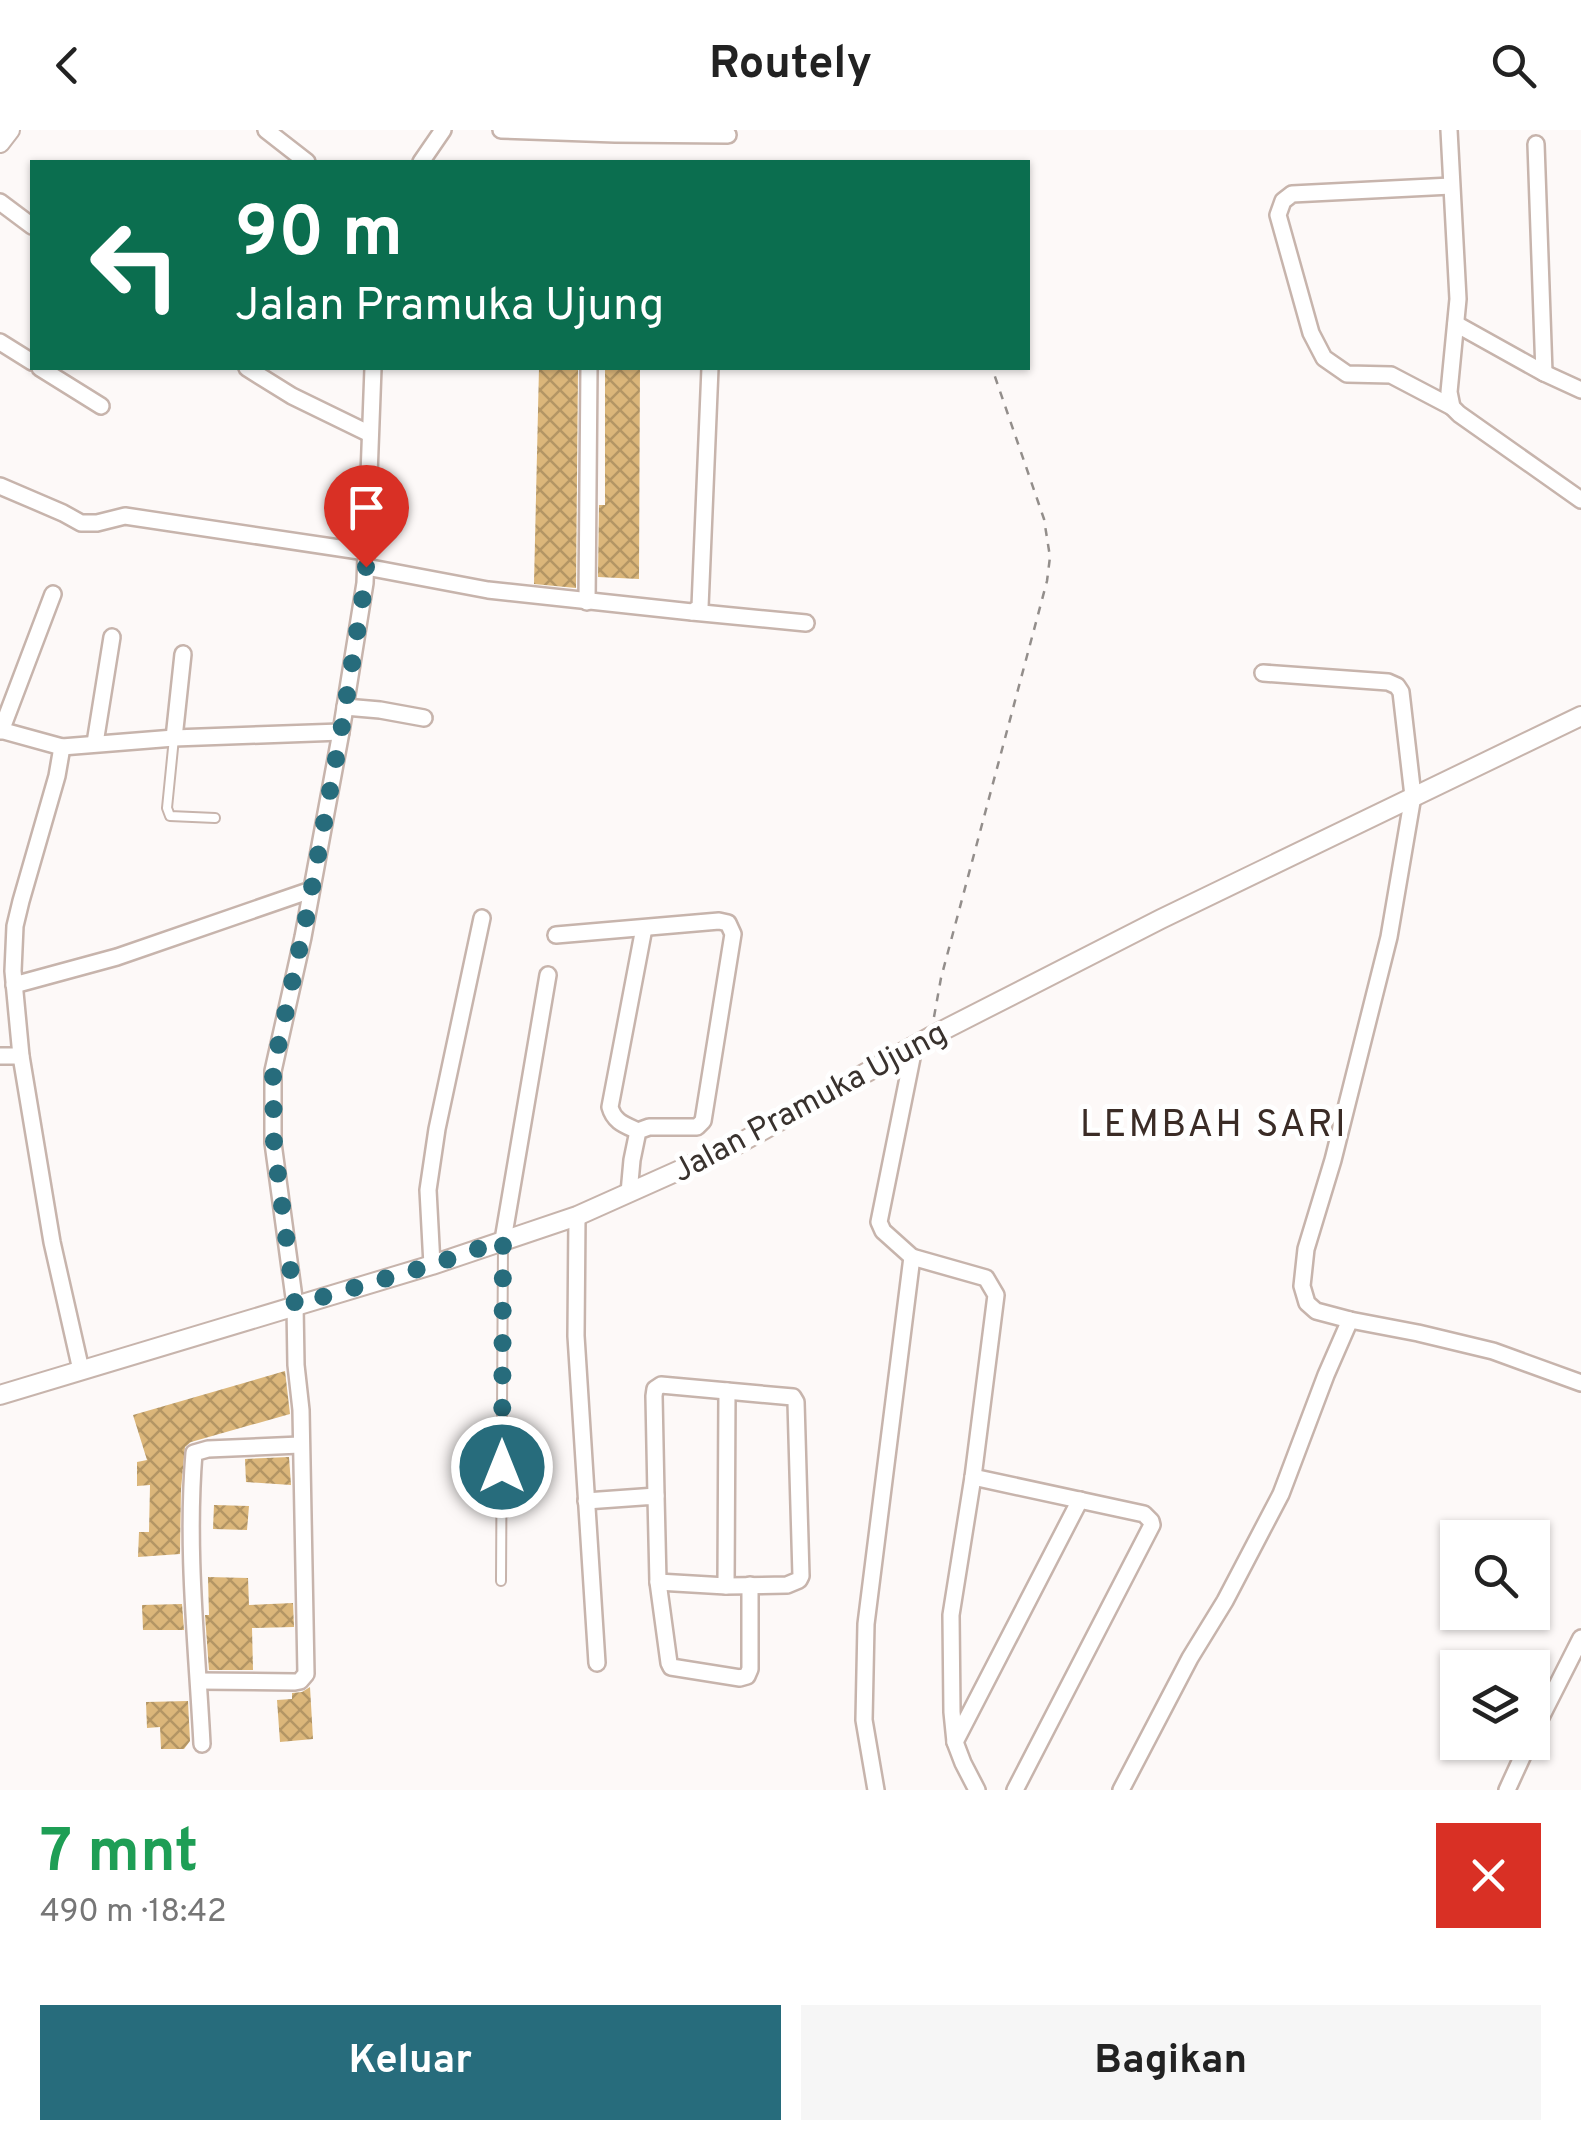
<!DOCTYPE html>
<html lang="id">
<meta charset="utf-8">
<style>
:root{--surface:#fff;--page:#f6f6f6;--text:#222;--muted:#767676;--accent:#276c7c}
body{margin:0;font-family:Overpass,sans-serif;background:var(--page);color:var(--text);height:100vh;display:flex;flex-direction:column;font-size:38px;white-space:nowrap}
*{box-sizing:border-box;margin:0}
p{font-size:32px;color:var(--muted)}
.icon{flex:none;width:55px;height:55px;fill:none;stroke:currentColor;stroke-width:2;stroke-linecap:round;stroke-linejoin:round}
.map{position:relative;height:1660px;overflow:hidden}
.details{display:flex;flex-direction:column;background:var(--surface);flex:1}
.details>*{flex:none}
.guide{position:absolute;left:30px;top:30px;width:1000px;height:210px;border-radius:0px;box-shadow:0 2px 8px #0004;background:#0b6e4f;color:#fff;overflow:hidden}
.controls{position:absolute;left:1440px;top:1390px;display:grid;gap:20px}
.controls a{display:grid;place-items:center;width:110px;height:110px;border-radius:0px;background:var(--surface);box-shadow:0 2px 8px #0004;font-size:50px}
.pin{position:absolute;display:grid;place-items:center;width:85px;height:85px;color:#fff;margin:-102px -42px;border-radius:50% 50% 50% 0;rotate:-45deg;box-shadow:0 0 10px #0007}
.pin .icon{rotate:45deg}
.me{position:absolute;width:110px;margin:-55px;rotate:0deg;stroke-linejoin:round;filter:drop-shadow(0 0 8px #0008)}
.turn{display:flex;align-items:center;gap:35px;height:210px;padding:0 40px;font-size:45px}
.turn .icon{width:130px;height:130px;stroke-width:2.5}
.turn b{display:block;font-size:70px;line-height:85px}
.round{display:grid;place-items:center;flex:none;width:105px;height:105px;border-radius:0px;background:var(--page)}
.overview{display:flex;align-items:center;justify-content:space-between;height:170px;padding:0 40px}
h1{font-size:60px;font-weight:700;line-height:75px;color:#1e9e55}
.cta{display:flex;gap:20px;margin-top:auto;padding:20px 40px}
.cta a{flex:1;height:115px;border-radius:0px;background:var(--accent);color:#fff;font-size:40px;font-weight:700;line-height:115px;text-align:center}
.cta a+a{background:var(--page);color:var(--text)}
header{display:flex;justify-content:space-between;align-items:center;height:130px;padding:0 40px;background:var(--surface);font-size:45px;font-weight:700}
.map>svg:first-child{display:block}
.building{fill:url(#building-cross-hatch)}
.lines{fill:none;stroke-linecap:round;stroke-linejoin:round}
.service-casing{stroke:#c7b4ac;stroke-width:12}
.minor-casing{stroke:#c7b4ac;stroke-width:20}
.tertiary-casing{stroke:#c7b4ac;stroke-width:22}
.path{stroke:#938e8b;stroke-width:2.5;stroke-dasharray:8 8;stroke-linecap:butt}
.service{stroke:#fff;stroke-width:8}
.minor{stroke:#fff;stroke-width:15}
.tertiary{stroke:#fff;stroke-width:18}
.route{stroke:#276c7c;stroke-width:18;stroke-dasharray:0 32.4}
.labels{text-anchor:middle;stroke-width:10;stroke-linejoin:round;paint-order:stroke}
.street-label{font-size:32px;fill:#39322e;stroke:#fff}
.quarter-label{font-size:38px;letter-spacing:2.5px;fill:#3b2c26;stroke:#fff}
</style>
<header><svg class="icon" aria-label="back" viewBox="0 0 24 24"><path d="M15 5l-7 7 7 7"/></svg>Routely<svg class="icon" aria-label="search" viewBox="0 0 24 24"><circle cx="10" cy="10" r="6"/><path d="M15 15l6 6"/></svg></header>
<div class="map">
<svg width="1581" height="1660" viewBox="0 0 1581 1660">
<defs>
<pattern id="building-cross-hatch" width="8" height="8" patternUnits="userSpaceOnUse" patternTransform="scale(2.5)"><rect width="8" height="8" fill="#dbb67a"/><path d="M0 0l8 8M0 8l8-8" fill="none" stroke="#b39564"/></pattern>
</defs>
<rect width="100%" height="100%" fill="#fdf9f8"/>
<!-- building -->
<g class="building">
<path d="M539,238H578L576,458L534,454Z"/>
<path d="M605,238H640L639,449L598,447L599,375H605Z"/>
<path d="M285,1241L290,1284L191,1312L185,1317L181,1359L180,1424L138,1427L139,1402H149L150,1355L137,1356V1332L147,1330L133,1285Z"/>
<path d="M289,1327L291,1355L246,1352L245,1329Z"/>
<path d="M214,1375L249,1376L247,1400L213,1399Z"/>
<path d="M208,1447L248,1448L249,1475L293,1473L294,1497L252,1498L253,1540H209L205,1485H209Z"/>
<path d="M182,1474L184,1500H143L142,1475Z"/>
<path d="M310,1557L313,1609L280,1612L277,1570L292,1569V1563L302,1562Z"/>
<path d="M188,1571L190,1611L184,1619H161L160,1597L147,1598L146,1572Z"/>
</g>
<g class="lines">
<!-- service casing -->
<g class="service-casing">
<g id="service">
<path d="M174,608L167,678L170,686L215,688"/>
<path d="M501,1451L503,1115"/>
</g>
</g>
<!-- minor casing -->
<g class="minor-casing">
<g id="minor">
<path d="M266,0L307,32"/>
<path d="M501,0L615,4L728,5"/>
<path d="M1449,0L1458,169L1449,262L1452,277L1459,284L1581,370"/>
<path d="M421,32L443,0"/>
<path d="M1451,56L1292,64L1283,71L1278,85L1311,203L1324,228L1347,244L1391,245L1452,277"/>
<path d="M0,72L32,96"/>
<path d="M1456,194L1544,243L1536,14"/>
<path d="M0,212L32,232"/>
<path d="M40,238L101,276"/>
<path d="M247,238L292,266L370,304"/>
<path d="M1544,243L1581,260"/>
<path d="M0,356L63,383L81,393H97L125,386L366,422"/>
<path d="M366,437L488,460L692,482L700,477L710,238"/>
<path d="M587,472L589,238"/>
<path d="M692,482L806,493"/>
<path d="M1263,543L1388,552L1397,556L1401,562L1413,666L1389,807L1333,1030L1306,1119L1302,1156L1307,1173L1316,1181L1350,1190L1418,1203L1493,1221L1581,1253"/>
<path d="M345,577L380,580L424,588"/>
<path d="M0,600L62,617L57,646L21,771L15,796L13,841L21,926L52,1112L81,1240"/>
<path d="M1,601L53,464"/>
<path d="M174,608L183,524"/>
<path d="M95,613L112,507"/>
<path d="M62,617L174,608L341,602"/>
<path d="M556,805L719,791L728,793L733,804L703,991L697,997H649L638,1001L632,1030L629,1063"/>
<path d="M14,855L117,827L311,760"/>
<path d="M0,926H21"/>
<path d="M638,1001C625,995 614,992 610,977L644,798"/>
<path d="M577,1086L576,1206L597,1533"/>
<path d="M503,1110L548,845"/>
<path d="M912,1127L986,1148L996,1165L973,1347L951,1485L952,1582L955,1612L963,1633L977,1660"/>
<path d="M432,1135L428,1060L437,999L482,788"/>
<path d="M973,1347L1144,1384L1151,1391L1152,1395L1015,1660"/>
<path d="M656,1366L654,1266L655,1259L661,1255L793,1267L796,1272L801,1446L799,1450L787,1455L726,1456L658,1452"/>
<path d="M586,1371L656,1366L658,1452L669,1533L671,1537L740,1548L747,1546L750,1539V1455"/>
<path d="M726,1456L727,1261"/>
<path d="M199,1551L295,1552L300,1551L306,1544L301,1280L296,1235L295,1175L273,1013V941L303,807L341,602L365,453L373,238"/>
<path d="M1532,1605L1581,1508"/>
<path d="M955,1612L1080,1370"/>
<path d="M202,1614C197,1517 186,1420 194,1323L208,1319L300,1315"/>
<path d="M876,1660L864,1590L866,1494L912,1127L883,1101L879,1092L914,918"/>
<path d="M1121,1660L1190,1528L1225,1471L1281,1364L1326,1245L1350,1190"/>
<path d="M1507,1660L1529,1612"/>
</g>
</g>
<!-- tertiary casing -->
<g class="tertiary-casing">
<g id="tertiary">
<path d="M0,13L10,0"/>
<path d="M0,1265L432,1135L577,1086L738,1014L930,907L1161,789L1581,586"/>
</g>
</g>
<!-- path -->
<path class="path" d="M934,887L941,848L1047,451L1050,427L1044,389L992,238"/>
<!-- service -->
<use href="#service" class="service"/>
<!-- minor -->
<use href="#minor" class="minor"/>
<!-- tertiary -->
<use href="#tertiary" class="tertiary"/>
</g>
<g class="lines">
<!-- route -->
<path class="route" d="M366,437L365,453L341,602L307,784L273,940L274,1014L295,1175L432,1135L503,1110L502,1337"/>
</g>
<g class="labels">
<!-- street labels -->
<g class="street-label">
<text transform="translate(809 971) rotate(-28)" y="11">Jalan Pramuka Ujung</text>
</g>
<!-- quarter labels -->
<g class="quarter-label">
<text x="1214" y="1006">LEMBAH SARI</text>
</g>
</g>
</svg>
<div class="controls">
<a><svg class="icon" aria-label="search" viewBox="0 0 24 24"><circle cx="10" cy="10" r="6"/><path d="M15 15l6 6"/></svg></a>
<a><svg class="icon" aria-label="layers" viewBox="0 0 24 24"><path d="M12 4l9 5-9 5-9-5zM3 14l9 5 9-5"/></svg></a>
</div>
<div class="pin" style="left:366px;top:437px;background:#d93025"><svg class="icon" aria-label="arrive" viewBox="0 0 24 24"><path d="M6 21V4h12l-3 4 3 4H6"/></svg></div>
<svg class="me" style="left:502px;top:1337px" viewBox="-20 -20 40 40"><circle r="17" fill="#276c7c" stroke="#fff" stroke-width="3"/><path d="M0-11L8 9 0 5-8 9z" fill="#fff"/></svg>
<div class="guide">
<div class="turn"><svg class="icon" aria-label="left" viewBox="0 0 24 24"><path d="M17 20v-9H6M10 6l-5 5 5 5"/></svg><div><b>90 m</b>Jalan Pramuka Ujung</div></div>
</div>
</div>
<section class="details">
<div class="overview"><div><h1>7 mnt</h1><p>490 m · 18:42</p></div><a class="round" style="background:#d93025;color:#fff"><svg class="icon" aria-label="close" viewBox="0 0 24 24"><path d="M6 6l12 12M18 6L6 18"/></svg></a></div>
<div class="cta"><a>Keluar</a><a>Bagikan</a></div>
</section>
